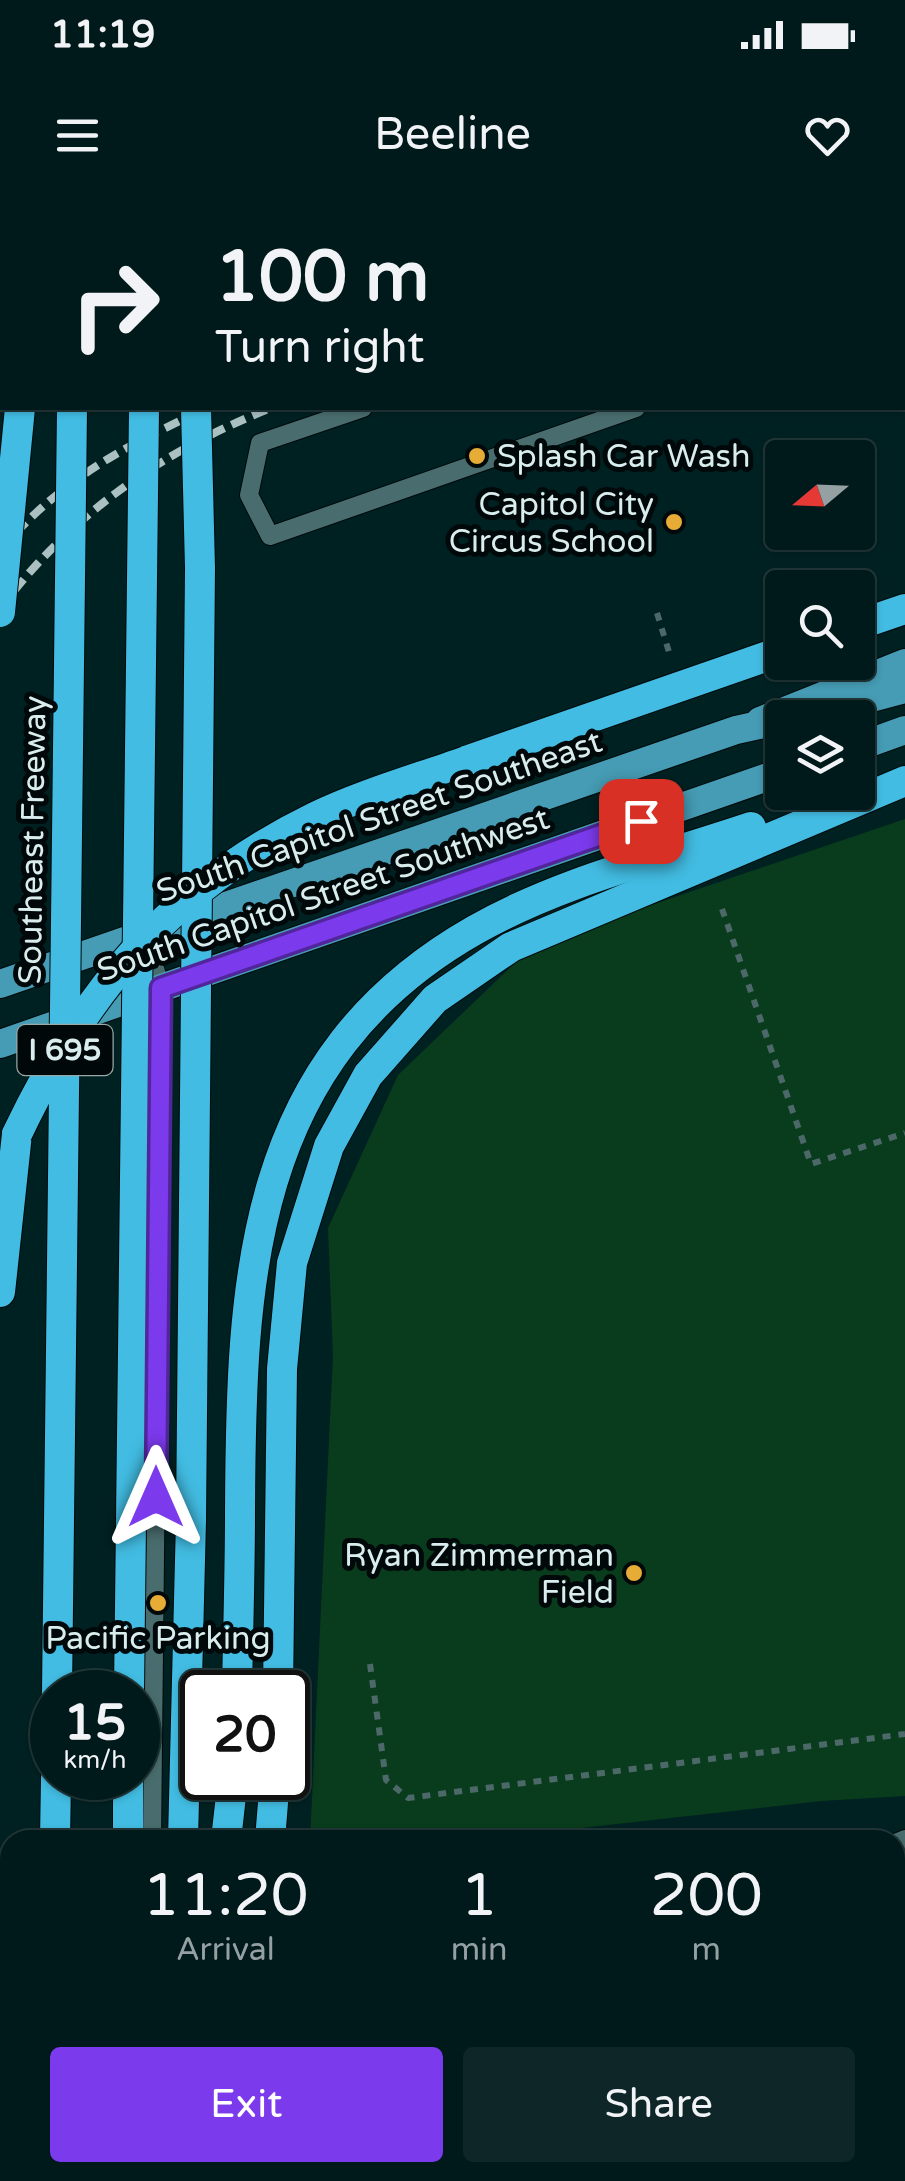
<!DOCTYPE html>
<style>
:root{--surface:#00191a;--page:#0e2627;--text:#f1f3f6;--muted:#95a0a2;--line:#223839;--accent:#7c3aed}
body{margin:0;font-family:"Varela Round",sans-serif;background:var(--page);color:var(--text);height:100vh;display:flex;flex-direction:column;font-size:38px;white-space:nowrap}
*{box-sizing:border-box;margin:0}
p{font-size:32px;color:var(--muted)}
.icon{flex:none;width:55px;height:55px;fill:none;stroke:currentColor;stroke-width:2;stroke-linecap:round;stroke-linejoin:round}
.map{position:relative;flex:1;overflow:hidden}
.sheet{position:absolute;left:0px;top:1630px;width:905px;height:352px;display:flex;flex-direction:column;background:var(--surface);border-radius:30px 30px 0 0;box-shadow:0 2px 8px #0004,0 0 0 2px var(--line)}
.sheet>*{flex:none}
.banner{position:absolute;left:0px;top:0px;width:905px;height:210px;box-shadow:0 2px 8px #0004,0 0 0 2px var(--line);background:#00191a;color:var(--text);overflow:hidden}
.needle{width:65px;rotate:251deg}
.buttons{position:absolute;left:765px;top:240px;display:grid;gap:20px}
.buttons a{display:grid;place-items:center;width:110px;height:110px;border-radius:10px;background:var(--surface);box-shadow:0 2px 8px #0004,0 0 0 2px var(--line);font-size:50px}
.speed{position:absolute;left:30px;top:1470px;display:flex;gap:20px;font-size:50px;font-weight:700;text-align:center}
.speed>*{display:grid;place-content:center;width:130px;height:130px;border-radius:50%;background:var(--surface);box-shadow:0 2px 8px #0004,0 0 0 2px var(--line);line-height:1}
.speed small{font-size:25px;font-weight:400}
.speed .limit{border:5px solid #111;border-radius:15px;background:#fff;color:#111}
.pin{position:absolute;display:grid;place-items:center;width:85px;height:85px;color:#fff;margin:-42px;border-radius:20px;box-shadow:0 5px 15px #0006}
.me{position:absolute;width:110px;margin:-55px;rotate:0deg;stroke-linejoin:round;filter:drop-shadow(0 0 8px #0008)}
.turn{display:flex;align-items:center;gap:35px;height:210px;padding:0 50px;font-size:45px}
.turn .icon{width:130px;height:130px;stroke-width:2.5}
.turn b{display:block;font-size:70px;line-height:85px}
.eta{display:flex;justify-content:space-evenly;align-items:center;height:170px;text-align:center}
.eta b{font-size:60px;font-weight:600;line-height:70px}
.action{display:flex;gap:20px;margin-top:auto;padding:20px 50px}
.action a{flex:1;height:115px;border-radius:10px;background:var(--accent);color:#fff;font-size:40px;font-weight:600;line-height:115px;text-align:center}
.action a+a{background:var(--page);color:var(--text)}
.status{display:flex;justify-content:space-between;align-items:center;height:70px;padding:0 50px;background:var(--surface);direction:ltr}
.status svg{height:28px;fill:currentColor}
header{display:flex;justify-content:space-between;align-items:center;height:130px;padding:0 50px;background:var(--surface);font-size:45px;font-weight:600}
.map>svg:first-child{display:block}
.green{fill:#093c1d}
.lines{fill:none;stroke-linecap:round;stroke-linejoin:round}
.service-casing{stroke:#00090a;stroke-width:20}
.minor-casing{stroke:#00090a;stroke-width:30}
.primary-casing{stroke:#00090a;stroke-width:30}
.motorway-casing{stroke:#00090a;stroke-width:32}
.path{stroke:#4c6869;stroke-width:6;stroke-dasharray:8 8;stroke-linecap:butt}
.service{stroke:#496d6e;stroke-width:18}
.minor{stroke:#496d6e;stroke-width:28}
.primary{stroke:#459cb4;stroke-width:28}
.motorway{stroke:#42bce2;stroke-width:30}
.rail{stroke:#aac0c1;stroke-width:8;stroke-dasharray:15 8;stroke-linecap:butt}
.motorway-bridge-casing{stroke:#00090a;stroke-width:32;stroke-linecap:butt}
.motorway-bridge{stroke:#42bce2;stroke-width:30}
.route-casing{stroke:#51269a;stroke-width:25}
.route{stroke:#7c3aed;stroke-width:18}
.poi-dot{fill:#e6ac36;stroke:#000809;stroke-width:4}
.labels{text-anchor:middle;stroke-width:10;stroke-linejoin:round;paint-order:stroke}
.shield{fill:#000809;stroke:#99a8a9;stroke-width:2.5}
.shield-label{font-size:30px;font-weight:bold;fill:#daedee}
.poi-label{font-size:32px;fill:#daedee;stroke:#000809;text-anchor:end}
.street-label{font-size:32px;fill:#daedee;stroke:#000809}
</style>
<div class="status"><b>11:19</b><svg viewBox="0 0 49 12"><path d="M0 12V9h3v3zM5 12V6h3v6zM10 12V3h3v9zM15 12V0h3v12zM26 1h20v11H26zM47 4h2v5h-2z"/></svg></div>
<header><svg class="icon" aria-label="menu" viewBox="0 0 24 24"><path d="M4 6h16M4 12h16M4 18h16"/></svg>Beeline<svg class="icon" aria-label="heart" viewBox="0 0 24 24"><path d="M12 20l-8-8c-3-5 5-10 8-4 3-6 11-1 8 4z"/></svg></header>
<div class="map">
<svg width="905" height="1981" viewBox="0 0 905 1981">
<rect width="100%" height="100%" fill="#002122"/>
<!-- green -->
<path class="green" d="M905,619V1596L821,1601L475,1640H310L333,1156L328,1028L398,875L517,761L578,730Z"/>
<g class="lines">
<!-- service casing -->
<g class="service-casing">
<g id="service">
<path d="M902,22L905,21"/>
<path d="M363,208L260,243L249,295L270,336L636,208"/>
<path d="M146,740L161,788L152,1640"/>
<path d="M895,1643L905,1639"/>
<path d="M895,1946L905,1943"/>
<path d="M476,1972L479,1981"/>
</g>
</g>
<!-- minor casing -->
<g class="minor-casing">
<g id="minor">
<path d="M843,1972L850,1981"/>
<path d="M714,1981L721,1972"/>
</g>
</g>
<!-- primary casing -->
<g class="primary-casing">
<g id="primary">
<path d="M815,513L905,489"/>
<path d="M760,521L905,463"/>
<path d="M858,547L905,530"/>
<path d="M0,784L736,530L782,520"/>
<path d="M0,844L782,572"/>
</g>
</g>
<!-- motorway casing -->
<g class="motorway-casing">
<g id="motorway">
<path d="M144,0V2"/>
<path d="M178,0L179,2"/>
<path d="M50,2L51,0"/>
<path d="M858,425L905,409"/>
<path d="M466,561L782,451"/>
<path d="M0,1092L17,934"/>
<path d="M237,1492C238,1432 240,1372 240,1311C241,1079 248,859 475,730C559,682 659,658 751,627"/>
<path d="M278,1492L282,1169L292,1063L329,946L368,875L435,799L511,747L905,581"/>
<path d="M55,1640L56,1578"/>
<path d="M128,1640V1578"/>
<path d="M183,1640L191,1320"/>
<path d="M226,1640L233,1578"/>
<path d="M270,1640L275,1578"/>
<path d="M0,1939L5,1981"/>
<path d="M70,1972L71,1981"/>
<path d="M143,1972L144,1981"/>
<path d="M113,1981L117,1972"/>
<path d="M237,1981L238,1972"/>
</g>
</g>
<!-- path -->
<g class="path">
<path d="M657,413L669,452"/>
<path d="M722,709L811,964L905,933"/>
<path d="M370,1464L386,1580L408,1598L905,1534"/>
</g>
<!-- service -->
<use href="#service" class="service"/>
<!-- minor -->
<use href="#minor" class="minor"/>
<!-- primary -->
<use href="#primary" class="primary"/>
<!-- motorway -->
<use href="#motorway" class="motorway"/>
<!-- rail -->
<g class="rail">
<path d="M848,2L859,0"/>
<path d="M0,350C62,279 124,246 208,208"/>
<path d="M0,409C70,315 162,251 271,208"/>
</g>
<!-- motorway-bridge casing -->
<g class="motorway-bridge-casing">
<g id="motorway-bridge">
<path d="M0,412L20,208"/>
<path d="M17,934C85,791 171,687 315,617C363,594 416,579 466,561"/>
<path d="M191,1320L200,368L196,208"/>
<path d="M57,1492L72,208"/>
<path d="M129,1492L144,208"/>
</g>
</g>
<!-- motorway-bridge -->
<use href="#motorway-bridge" class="motorway-bridge"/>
</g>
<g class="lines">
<!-- route casing -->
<g class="route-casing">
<path id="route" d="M156,1297L161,788L641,621"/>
</g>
<!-- route -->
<use href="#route" class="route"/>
</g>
<!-- markers -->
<g class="poi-dot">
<circle cx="477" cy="256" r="10"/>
<circle cx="674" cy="322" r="10"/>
<circle cx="634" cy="1373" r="10"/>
<circle cx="158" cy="1403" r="10"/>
</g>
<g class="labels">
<!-- shield labels -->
<rect class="shield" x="17.5" y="825" width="95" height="50" rx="8"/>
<g class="shield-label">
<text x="65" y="860">I 695</text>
</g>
<!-- poi labels -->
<g class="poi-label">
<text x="497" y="267" text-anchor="start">Splash Car Wash</text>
<text x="654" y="315">Capitol City<tspan x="654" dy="37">Circus School</tspan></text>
<text x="614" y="1366">Ryan Zimmerman<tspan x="614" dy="37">Field</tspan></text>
<text x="158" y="1449" text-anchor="middle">Pacific Parking</text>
</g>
<!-- street labels -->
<g class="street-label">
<text transform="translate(379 616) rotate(-19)" y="11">South Capitol Street Southeast</text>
<text transform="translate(32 640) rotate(-89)" y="11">Southeast Freeway</text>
<text transform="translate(323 694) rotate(-19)" y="11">South Capitol Street Southwest</text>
</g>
</g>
</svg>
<div class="buttons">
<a><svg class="needle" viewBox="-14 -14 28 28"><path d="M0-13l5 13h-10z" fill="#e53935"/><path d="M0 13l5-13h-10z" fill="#95a0a2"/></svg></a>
<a><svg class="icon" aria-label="search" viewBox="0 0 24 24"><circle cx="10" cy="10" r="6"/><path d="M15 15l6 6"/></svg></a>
<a><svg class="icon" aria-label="layers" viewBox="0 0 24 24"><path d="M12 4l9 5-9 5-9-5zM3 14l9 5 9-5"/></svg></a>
</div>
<div class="speed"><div>15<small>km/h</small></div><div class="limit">20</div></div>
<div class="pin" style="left:641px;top:621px;background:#d93025"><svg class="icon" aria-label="arrive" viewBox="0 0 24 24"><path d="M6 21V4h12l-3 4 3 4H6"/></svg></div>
<svg class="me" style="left:156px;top:1297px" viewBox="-20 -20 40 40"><path d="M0-17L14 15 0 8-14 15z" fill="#7c3aed" stroke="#fff" stroke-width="4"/></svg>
<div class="banner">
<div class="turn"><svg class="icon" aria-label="right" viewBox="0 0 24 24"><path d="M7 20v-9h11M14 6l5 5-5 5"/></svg><div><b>100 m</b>Turn right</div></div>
</div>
<section class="sheet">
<div class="eta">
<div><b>11:20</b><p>Arrival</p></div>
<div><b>1</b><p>min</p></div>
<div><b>200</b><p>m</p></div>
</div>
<div class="action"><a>Exit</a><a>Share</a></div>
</section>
</div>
